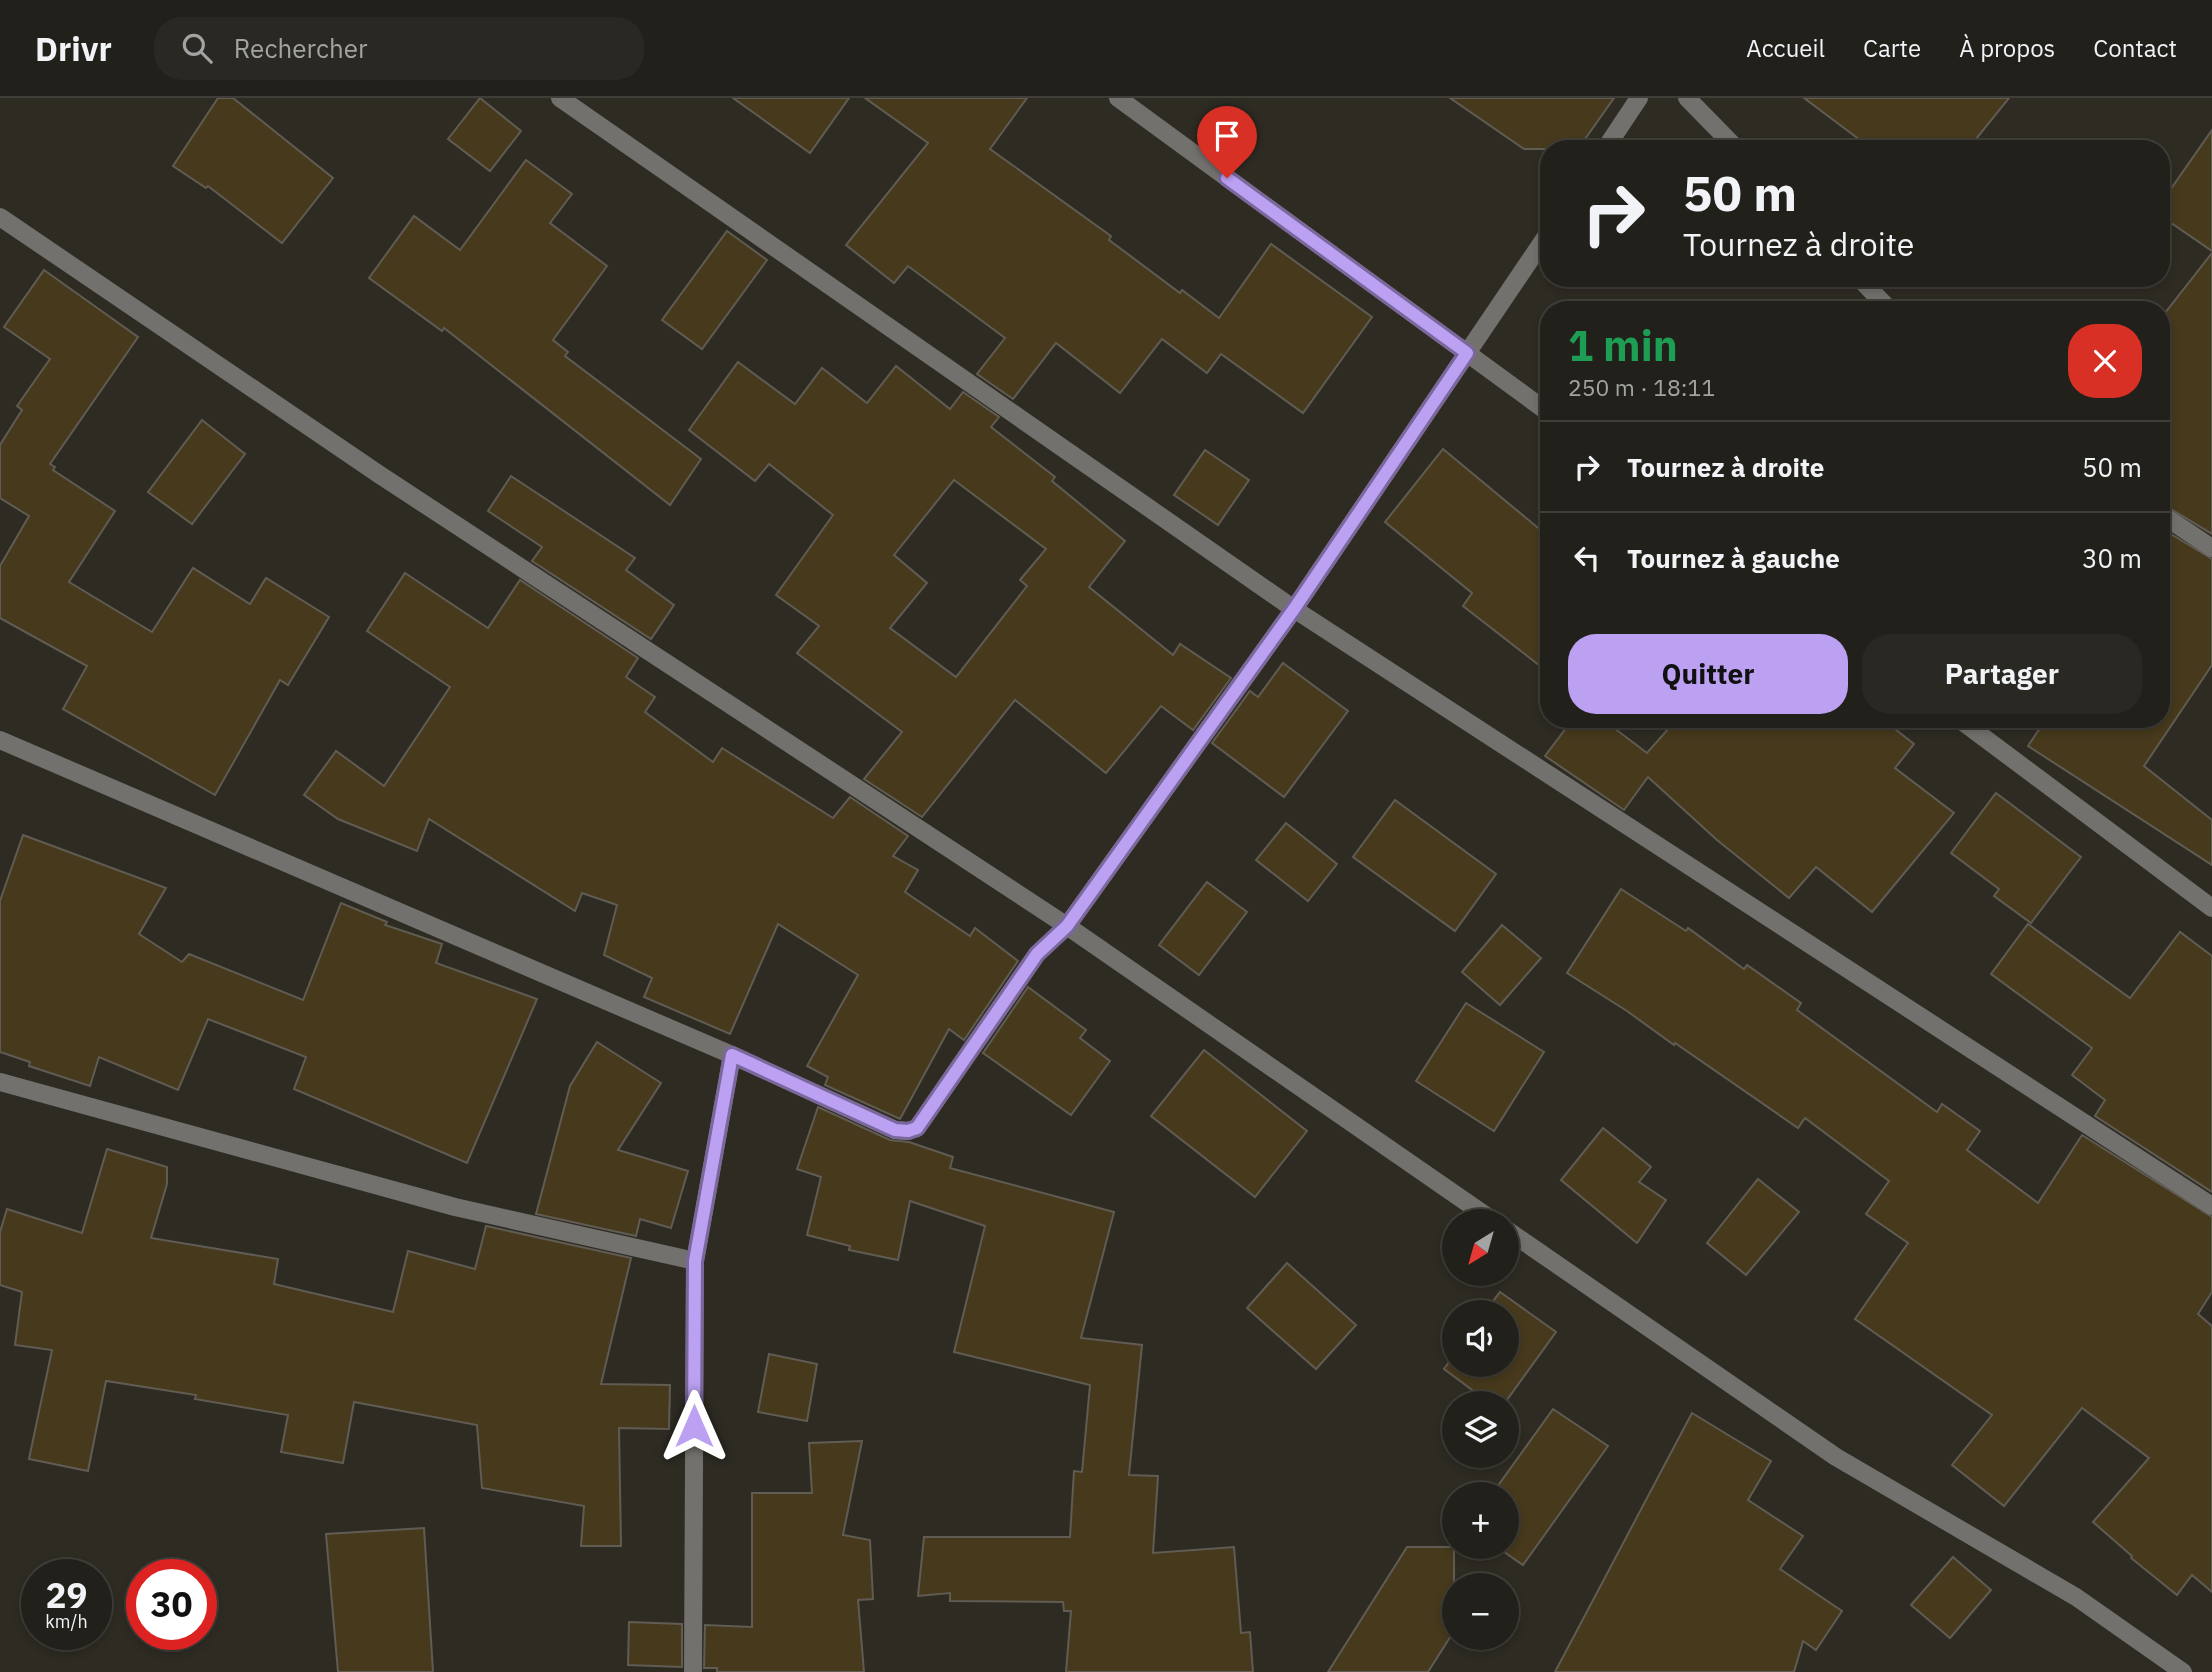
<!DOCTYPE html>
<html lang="fr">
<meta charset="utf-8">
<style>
:root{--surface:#22201a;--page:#2a2823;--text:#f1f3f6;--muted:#a2a3a2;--line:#3f3e39;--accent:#bca0f2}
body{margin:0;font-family:"IBM Plex Sans",sans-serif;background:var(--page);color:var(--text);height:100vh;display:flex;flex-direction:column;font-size:26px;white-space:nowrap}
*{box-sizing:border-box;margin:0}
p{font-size:23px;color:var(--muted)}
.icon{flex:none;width:38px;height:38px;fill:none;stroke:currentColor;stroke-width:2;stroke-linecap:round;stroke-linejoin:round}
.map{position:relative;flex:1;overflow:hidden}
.side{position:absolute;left:1540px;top:203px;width:630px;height:427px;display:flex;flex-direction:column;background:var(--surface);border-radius:28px;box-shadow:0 4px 10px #0003,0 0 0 2px var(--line)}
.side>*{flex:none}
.banner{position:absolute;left:1540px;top:42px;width:630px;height:147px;border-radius:28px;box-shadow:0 4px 10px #0003,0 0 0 2px var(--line);background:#22201a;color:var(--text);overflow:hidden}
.needle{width:46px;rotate:217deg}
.tools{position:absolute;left:1442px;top:1111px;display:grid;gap:14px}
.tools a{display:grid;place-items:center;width:77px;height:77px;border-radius:50%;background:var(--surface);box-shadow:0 4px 10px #0003,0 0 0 2px var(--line);font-size:35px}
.speed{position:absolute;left:21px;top:1461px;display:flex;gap:14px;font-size:35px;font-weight:700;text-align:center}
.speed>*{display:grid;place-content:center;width:91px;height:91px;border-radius:50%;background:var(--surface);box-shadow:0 4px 10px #0003,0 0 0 2px var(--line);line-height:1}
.speed small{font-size:18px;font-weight:400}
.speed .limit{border:10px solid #d22;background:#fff;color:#111}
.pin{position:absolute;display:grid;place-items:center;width:60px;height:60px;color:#fff;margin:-72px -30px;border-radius:50% 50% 50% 0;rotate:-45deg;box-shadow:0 0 7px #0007}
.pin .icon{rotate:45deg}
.me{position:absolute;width:77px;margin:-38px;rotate:0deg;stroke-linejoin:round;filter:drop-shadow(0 0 5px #0008)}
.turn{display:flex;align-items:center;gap:24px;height:147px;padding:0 28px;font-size:32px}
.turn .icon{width:91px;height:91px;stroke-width:2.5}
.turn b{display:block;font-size:49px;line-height:60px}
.round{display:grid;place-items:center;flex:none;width:74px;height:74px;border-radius:28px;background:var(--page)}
.headline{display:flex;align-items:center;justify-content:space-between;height:119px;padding:0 28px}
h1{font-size:42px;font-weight:700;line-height:52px;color:#1e9e55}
.primary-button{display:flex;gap:14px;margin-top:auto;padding:14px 28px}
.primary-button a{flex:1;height:80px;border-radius:28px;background:var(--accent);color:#111;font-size:28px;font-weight:700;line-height:80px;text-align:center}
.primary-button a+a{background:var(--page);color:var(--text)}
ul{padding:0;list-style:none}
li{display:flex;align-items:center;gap:21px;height:91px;padding:0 28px;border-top:2px solid var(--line)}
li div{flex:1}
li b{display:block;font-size:26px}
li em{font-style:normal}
header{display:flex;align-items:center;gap:42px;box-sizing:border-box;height:98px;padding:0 35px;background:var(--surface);border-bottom:2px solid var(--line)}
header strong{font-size:33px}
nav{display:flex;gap:38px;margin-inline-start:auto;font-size:24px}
.search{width:490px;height:63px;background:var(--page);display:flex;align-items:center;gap:18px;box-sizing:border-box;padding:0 24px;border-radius:28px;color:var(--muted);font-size:26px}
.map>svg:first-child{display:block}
.building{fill:#46391c;stroke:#605c54;stroke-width:2;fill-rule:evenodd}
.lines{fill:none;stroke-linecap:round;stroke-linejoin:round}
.street{stroke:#73716d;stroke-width:18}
.route-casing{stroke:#7a689d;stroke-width:18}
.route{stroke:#bca0f2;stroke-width:12}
</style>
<header>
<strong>Drivr</strong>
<div class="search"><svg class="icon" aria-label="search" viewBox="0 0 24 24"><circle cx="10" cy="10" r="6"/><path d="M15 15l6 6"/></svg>Rechercher</div>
<nav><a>Accueil</a><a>Carte</a><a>À propos</a><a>Contact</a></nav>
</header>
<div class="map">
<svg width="2212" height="1574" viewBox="0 0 2212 1574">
<rect width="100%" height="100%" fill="#2e2b23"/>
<!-- building -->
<g class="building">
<path d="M218,0H233L333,80L282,145L208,88L206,90L173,68Z"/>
<path d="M480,0L521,33L490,73L448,41Z"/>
<path d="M733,0H849L810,55Z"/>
<path d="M865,0H1027L990,51L1111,138L1109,142L1180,195L1182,192L1219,220L1271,146L1372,219L1303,315L1221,256L1207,275L1162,241L1120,295L1056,245L1013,301L977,276L1005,240L908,168L894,185L846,147L928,45Z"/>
<path d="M1450,0H1614L1578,51H1524Z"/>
<path d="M1804,0H2009L1968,51H1872Z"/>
<path d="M2212,32V153L2161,118V105Z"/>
<path d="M526,62L572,96L550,125L607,168L553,242L568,254L565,258L701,361L670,407L444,230L442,233L369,180L414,118L460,152Z"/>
<path d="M727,133L767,162L702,251L662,222Z"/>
<path d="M2212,155V436L2161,405V220Z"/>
<path d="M44,172L138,239L50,366L55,369L53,372L115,413L69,484L152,534L193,470L250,506L266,480L329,519L288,587L280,582L215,697L63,611L87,568L0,520V468L29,418L0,400V347L22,312L17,308L50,261L4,229Z"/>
<path d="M738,264L795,306L822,270L867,305L896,268L950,311L963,294L999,319L991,329L1055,379L1052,383L1125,443L1089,489L1173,557L1180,546L1231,580L1193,632L1161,608L1106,675L1015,602L922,719L864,681L902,634L797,555L819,528L776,497L833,417L769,366L755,383L689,332ZM954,382L1046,451L1020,482L1027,488L956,579L890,530L927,485L894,457Z"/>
<path d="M202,322L245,356L192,426L148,394Z"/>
<path d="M1443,351L1549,439V575L1463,508L1472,495L1385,424Z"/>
<path d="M1205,352L1249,382L1218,427L1174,397Z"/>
<path d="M511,378L635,460L626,472L674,507L651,541L532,463L542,449L488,413Z"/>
<path d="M2161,430L2212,461V567L2144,668L2212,722V767L2028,648L2046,621H2161Z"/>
<path d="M405,475L488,530L520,482L638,560L626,579L655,599L645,614L713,664L722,650L833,720L850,699L908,738L893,758L918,772L905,794L970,838L975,830L1018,863L964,942L949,931L900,1021L825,987L828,979L807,968L858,877L778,826L730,936L644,899L652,880L604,857L617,807L582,795L575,813L429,721L417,753L338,721L304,697L336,653L384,688L450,589L367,533Z"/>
<path d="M1283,565L1348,613L1284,699L1212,645L1250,593L1258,599Z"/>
<path d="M1573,621H1602L1647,655L1677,621H1882L1914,646L1895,670L1954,715L1872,814L1816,769L1789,800L1717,742L1648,679L1624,712L1545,658Z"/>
<path d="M1996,695L2081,759L2031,825L1994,798L1999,791L1951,755Z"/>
<path d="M1395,702L1496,776L1455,833L1353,759Z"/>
<path d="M1286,725L1337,766L1308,803L1256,762Z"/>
<path d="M23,737L166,790L139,836L182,864L189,856L303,902L341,805L387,824L385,827L442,846L436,865L537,901L467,1065L294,991L306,959L208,921L178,992L99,959L90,988L29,968L30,964L0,954V803Z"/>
<path d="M1207,784L1247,814L1199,877L1159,847Z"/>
<path d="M1621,791L1686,833L1688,830L1744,871L1747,867L1801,905L1797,912L1937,1014L1942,1006L1980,1033L1967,1052L2038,1105L2082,1037L2212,1119V1194L2198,1216L2212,1228V1494L2192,1477L2177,1497L2131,1460L2132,1458L2093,1424L2149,1360L2082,1310L2004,1408L1952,1367L1992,1317L1855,1221L1908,1145L1866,1116L1889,1083L1805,1020L1798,1030L1675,945L1674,947L1627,913L1567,875Z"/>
<path d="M2028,826L2130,900L2180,834L2212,858V1094L2095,1018L2105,1002L2072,977L2092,950L1991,876Z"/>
<path d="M1502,827L1541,860L1500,907L1462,874Z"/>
<path d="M1028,889L1086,932L1080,940L1110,963L1071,1017L983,955Z"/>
<path d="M1466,905L1544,954L1494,1033L1416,983Z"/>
<path d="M597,944L661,985L618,1052L688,1073L671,1130L640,1121L636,1138L536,1116L570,988Z"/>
<path d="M1204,952L1307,1033L1255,1099L1151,1018Z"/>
<path d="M818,1009L890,1042L909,1044L953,1059L950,1070L1114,1114L1081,1240L1142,1247L1129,1377L1158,1378L1153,1455L1234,1449L1241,1535L1250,1534L1253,1574H1066L1071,1513H1064L1063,1504L950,1503V1495L918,1498L924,1439H1070L1074,1373L1082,1374L1090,1287L954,1254L985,1128L910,1103L898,1162L849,1152L850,1148L807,1137L821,1079L797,1071Z"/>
<path d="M1603,1030L1651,1069L1639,1084L1666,1102L1637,1145L1561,1082Z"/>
<path d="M107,1051L167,1069V1086L151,1140L278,1161L274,1186L393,1214L408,1153L475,1171L486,1128L631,1160L601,1286L670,1287L669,1331L619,1330L621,1448H581L584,1408L482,1390L477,1327L354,1304L343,1365L281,1354L288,1317L195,1301L196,1297L106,1283L88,1373L29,1361L52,1252L15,1247L22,1194L0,1187V1134L7,1111L82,1135Z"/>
<path d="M1758,1081L1799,1114L1746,1177L1707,1145Z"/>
<path d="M1287,1165L1356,1227L1316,1271L1247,1210Z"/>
<path d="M1500,1194L1556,1234L1504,1306H1491L1444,1271L1454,1257V1267H1507V1214H1485Z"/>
<path d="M769,1256L817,1266L807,1323L758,1314Z"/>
<path d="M1553,1311L1608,1348L1523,1467L1497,1449H1507V1396H1492Z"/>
<path d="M1692,1315L1771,1363L1748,1402L1803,1438L1780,1471L1842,1513L1816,1552L1803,1543L1794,1574H1555Z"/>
<path d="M862,1343L843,1437L870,1442L873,1501L858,1502L864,1574H717V1570H704L705,1527L752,1529V1395H812L809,1345Z"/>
<path d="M424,1430L433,1574H338L326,1436Z"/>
<path d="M1407,1449H1454V1533L1428,1574H1328Z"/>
<path d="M1953,1459L1991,1492L1950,1540L1911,1507Z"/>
<path d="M629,1524L682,1526V1569L628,1567Z"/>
</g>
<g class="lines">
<!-- street -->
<g class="street">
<path d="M560,0L1294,511L2212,1108"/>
<path d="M1118,0L1549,315"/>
<path d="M1687,0L1737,51"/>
<path d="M1605,51L1639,0"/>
<path d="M0,119L380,377L1067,828L1495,1124"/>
<path d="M1859,180L1890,212"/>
<path d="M2161,416L2212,450"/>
<path d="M1959,621L2212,810"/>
<path d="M0,642L732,957L895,1032L908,1033L917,1030L1037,856L1067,828L1294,511L1549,134"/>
<path d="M0,984L455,1109L695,1163L693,1574"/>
<path d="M1507,1132L1836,1359L2076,1499L2183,1574"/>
<path d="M695,1163L732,957"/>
</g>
</g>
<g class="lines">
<!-- route casing -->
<g class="route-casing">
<path id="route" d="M694,1328L695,1163L732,957L895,1032L908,1033L917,1030L1037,856L1067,828L1294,511L1467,255L1227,80"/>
</g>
<!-- route -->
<use href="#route" class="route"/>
</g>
</svg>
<div class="tools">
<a><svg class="needle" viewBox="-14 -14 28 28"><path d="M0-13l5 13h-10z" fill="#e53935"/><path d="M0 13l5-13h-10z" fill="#a2a3a2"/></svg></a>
<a><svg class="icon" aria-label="sound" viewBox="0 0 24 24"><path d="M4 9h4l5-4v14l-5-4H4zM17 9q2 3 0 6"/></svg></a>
<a><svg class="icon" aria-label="layers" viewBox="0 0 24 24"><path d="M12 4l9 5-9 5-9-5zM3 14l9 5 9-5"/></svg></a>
<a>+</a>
<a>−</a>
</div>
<div class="speed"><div>29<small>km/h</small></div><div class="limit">30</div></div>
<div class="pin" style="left:1227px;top:80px;background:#d93025"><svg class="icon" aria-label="arrive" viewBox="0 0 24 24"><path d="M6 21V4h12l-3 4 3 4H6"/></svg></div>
<svg class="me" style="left:694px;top:1328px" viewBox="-20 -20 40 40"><path d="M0-17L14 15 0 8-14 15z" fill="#bca0f2" stroke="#fff" stroke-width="4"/></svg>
<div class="banner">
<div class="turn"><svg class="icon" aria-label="right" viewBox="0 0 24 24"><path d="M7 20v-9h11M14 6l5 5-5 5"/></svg><div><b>50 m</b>Tournez à droite</div></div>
</div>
<section class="side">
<div class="headline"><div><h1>1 min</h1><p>250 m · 18:11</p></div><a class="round" style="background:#d93025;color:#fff"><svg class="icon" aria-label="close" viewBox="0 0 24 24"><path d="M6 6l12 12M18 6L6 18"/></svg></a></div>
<ul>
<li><svg class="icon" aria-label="right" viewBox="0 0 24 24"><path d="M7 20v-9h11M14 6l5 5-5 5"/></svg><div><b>Tournez à droite</b></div><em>50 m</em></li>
<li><svg class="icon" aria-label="left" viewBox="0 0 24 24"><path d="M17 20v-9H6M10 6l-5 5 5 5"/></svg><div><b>Tournez à gauche</b></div><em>30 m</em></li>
</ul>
<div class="primary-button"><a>Quitter</a><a>Partager</a></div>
</section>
</div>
